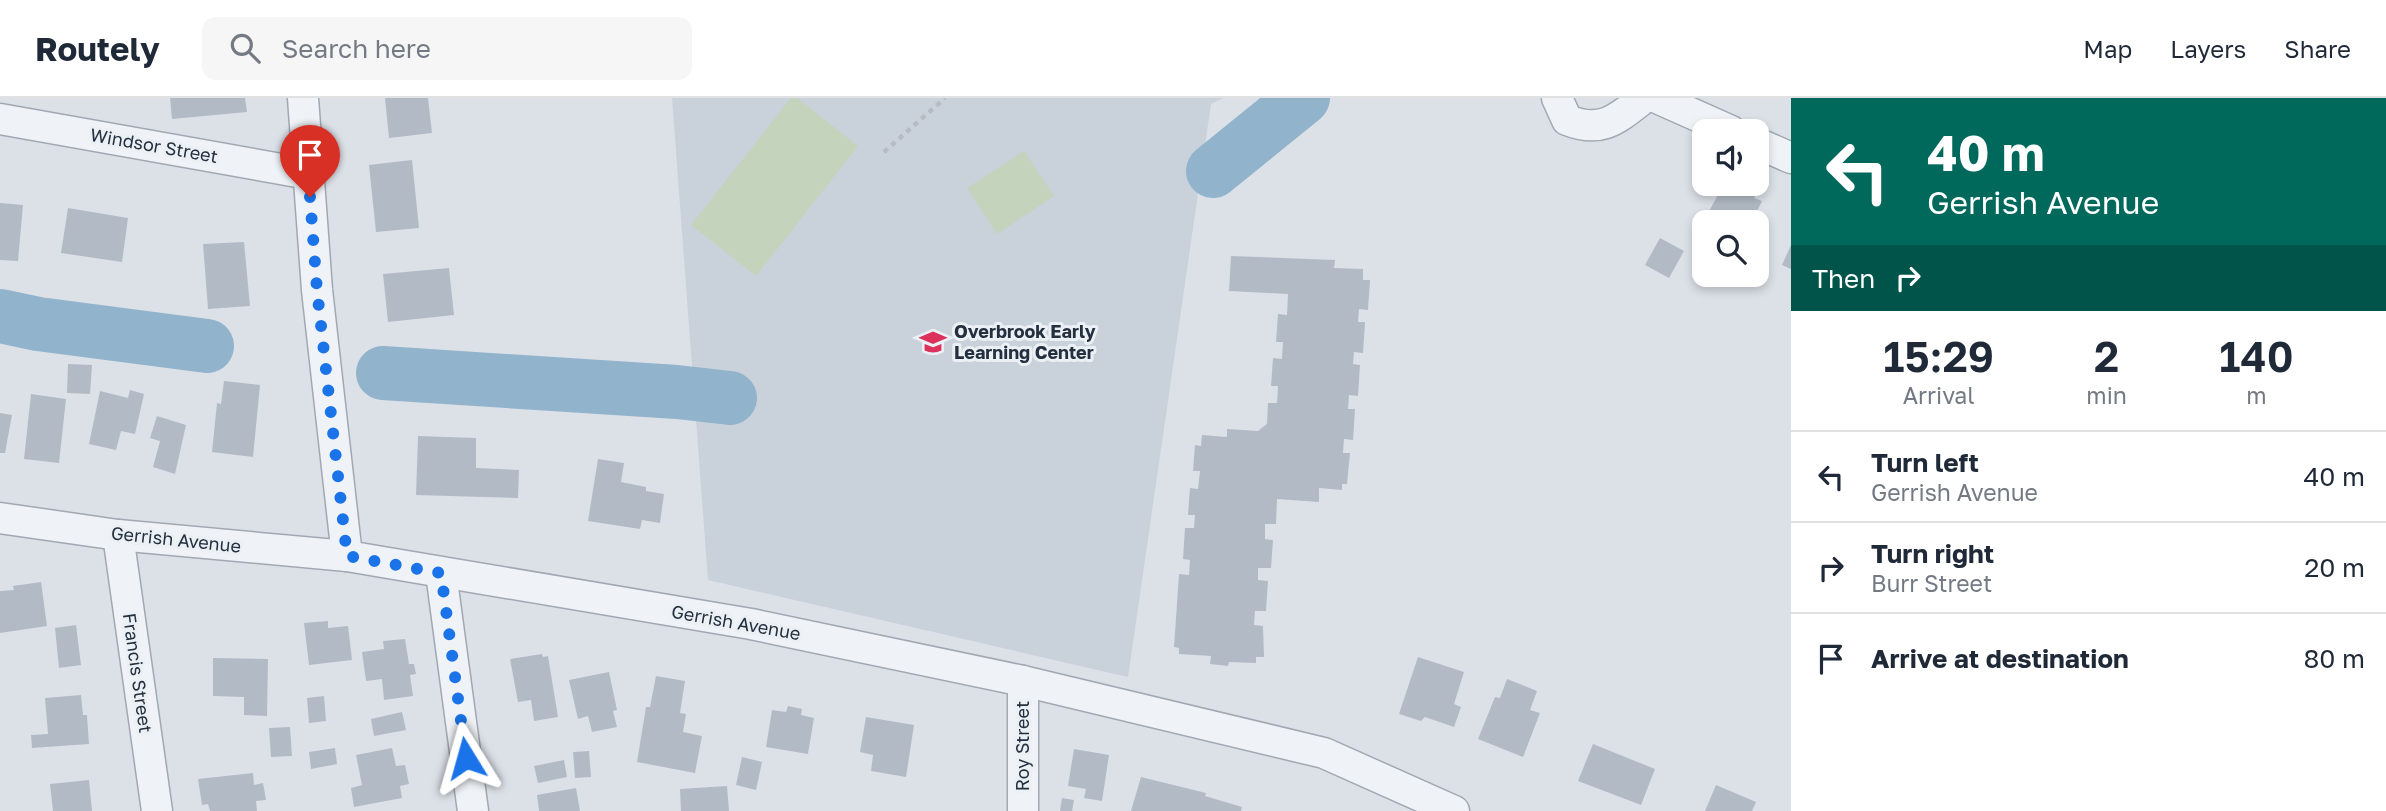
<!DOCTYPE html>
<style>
:root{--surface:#fff;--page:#f6f6f7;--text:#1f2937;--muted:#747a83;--line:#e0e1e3}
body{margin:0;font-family:"Golos Text",sans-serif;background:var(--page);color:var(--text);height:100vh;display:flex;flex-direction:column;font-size:26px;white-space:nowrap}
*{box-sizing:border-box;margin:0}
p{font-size:23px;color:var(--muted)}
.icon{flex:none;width:38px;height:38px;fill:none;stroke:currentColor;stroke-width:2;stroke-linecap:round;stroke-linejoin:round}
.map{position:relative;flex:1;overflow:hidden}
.side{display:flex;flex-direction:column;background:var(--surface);width:595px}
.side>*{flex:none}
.top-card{background:#00695c;color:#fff;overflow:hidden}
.buttons{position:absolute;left:1692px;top:21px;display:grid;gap:14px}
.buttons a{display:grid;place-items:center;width:77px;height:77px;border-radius:14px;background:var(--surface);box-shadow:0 4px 10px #0003;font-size:35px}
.pin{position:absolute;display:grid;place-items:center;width:60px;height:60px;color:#fff;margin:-72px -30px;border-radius:50% 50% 50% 0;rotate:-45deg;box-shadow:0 0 7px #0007}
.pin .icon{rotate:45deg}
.me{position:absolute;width:77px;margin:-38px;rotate:352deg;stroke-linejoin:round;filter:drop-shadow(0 0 5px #0008)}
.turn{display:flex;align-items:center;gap:24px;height:147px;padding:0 21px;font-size:32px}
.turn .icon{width:91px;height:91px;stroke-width:2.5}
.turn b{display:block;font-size:49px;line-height:60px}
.then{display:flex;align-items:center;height:66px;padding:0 21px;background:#0003;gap:14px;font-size:26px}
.eta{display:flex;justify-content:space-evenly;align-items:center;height:119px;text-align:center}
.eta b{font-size:42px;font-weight:600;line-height:49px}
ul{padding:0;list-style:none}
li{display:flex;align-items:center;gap:21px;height:91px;padding:0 21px;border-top:2px solid var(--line)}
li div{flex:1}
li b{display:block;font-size:26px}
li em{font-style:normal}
header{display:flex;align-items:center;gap:42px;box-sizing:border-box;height:98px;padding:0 35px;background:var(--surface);border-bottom:2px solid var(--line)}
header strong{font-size:33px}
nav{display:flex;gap:38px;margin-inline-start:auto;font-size:24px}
.search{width:490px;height:63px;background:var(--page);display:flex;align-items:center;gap:18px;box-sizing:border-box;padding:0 24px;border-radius:14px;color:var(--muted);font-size:26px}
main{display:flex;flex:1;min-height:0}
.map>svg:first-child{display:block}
.built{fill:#c9d1da}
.green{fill:#c4d3bc}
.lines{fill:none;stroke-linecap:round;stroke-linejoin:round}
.river{stroke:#92b3cc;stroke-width:54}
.building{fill:#b2bbc5}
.minor-casing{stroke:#a1a8b2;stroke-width:33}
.path{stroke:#b6bcc3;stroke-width:4.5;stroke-dasharray:5 5;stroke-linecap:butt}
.minor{stroke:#eff2f6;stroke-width:30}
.route{stroke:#1a73e8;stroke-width:12;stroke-dasharray:0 21.6}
.labels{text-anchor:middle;stroke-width:6;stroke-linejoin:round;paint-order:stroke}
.street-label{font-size:18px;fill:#24303f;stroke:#ebf0f5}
.poi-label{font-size:18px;font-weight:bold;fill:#24303f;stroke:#ebf0f5;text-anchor:start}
</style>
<header>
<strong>Routely</strong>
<div class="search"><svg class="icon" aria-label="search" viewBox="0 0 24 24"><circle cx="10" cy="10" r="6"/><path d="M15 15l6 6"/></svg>Search here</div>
<nav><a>Map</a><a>Layers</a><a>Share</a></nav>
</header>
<main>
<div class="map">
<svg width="1791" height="713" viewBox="0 0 1791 713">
<rect width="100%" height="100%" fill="#dce1e8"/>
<!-- built -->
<path class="built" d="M672,0H1223L1211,6L1128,579L708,482Z"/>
<!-- green -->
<g class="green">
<path d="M791,0H797L858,48L756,178L691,127Z"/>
<path d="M1024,53L1054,98L997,136L967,90Z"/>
</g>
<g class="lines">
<!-- river -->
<g class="river">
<path d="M1213,73L1303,0"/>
<path d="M0,218L38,226L207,248"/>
<path d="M383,275L677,294L730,300"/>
</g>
</g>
<!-- building -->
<g class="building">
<path d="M170,0H245L247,14L172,21Z"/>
<path d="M385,0H428L432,35L389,40Z"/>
<path d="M412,62L419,130L376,134L369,67Z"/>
<path d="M1724,86L1740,94L1744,87L1758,93L1754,100L1762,103L1752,124H1714L1716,119L1708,115Z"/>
<path d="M0,105L23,107L18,163L0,162Z"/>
<path d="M68,110L128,120L122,164L61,155Z"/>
<path d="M1660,140L1684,153L1669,180L1645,167Z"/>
<path d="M244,144L250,208L208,211L203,146Z"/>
<path d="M1791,147V171L1782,167Z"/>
<path d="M1231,158L1335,162L1334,170L1363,171V182H1370L1368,212L1359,211L1358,224H1365L1363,255L1354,254L1353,266L1360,267L1358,298L1349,297L1348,311H1355L1353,342L1344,341L1343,355H1350L1347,386H1342V392L1319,390V404L1277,401L1276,426H1265V441L1273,442L1271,470H1258V482L1268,483L1266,513H1255L1254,527L1263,528L1264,559H1256V565L1229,564L1228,568L1210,566L1211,558L1179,556V550L1174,549L1179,476L1189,477L1190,462L1183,461L1185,430H1194L1195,417H1188L1190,390L1198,391L1200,373H1193L1195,347L1201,348L1202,337L1227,339V331L1258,333L1267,326L1268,305H1277L1278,288H1271L1273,260L1282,261L1283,244H1276L1278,216L1287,217L1288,196L1229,193Z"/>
<path d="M449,170L454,217L388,224L383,176Z"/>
<path d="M68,266L92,267L90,296L67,295Z"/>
<path d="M224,283L260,287L253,359L212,354L217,305L221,306Z"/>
<path d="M130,292L144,296L135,336L121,333L116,352L89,346L100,293L128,300Z"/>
<path d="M31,296L66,301L59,365L24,361Z"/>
<path d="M0,315L12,317L5,355H0Z"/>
<path d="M157,318L186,327L175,376L153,369L160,343L150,340Z"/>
<path d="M418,338L476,340V370L519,372L518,400L416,397Z"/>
<path d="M598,361L624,365L621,384L646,389V393L664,396L660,425L642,422L640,431L588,423Z"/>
<path d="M41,484L47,528L0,535V493L14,492L13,488Z"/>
<path d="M328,523V530L348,528L352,562L309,567L304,525Z"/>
<path d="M76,527L81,567L59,570L55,530Z"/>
<path d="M405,541L409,566H414L416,576L410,577L413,598L384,602L382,581L366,583L362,554L384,551L383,543Z"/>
<path d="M542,556L543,559L548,558L558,619L534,623L531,602L518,604L510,561Z"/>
<path d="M1418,559L1464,574L1454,606L1461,609L1454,629L1425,619L1421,623L1399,616Z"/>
<path d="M213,560L268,561L267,618L244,617V599L213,598Z"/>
<path d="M609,574L617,612L613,613L617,629L592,634L588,618L578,621L569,582Z"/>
<path d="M656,578L685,583L680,615L686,616L683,634L702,638L695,675L637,664L646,609H650Z"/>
<path d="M1507,581L1537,593L1530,612L1540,615L1523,659L1478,641L1495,599L1500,600Z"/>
<path d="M81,597L83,617H87L89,646L32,650L31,637L48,636L45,600Z"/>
<path d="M324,598L326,623L309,625L307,600Z"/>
<path d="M788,608L802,611L801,617L814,620L808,656L766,649L772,612L786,614Z"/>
<path d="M402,614L406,632L374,638L371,621Z"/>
<path d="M866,619L914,627L906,679L871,673L873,657L860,654Z"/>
<path d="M290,629L292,658L271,659L269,630Z"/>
<path d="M1593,646L1655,671L1641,707L1578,683Z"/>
<path d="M335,650L337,666L311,671L309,654Z"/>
<path d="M392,650L396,668L405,667L409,686L400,688L402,700L354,709L351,690L362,687L356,657Z"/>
<path d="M1074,651L1109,657L1102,703L1084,700L1086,691L1068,688Z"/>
<path d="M589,653L591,679L575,680L573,654Z"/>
<path d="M742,659L762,664L756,692L736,687Z"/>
<path d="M564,662L567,679L538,685L534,668Z"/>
<path d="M253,675L254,687L263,685L266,702L256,703L257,713H210L208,706L202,707L198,681Z"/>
<path d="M1141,679L1206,695L1205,698L1242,709L1241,713H1131Z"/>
<path d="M89,682L92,713H53L50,686Z"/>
<path d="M1716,687L1756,704L1752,713H1705Z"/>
<path d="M727,688L729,713H681L680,691Z"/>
<path d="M576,690L580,713H539L537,697Z"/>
<path d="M1062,700L1074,702L1072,713H1060Z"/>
</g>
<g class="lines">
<!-- minor casing -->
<g class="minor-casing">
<g id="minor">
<path d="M303,0L317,192L347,458"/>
<path d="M1557,0L1567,22C1602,36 1617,21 1644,0"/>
<path d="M1657,0L1731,33"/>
<path d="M0,21L309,76"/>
<path d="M1757,45L1791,60"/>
<path d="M0,420L118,437L347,458L751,526L1023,583L1324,655L1454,713"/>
<path d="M118,437L157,713"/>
<path d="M441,475L473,713"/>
<path d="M1023,583V713"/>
</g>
</g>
<!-- path -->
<path class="path" d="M884,54L945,0"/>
<!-- minor -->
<use href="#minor" class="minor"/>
</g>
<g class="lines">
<!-- route -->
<path class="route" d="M310,99L317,192L347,458L441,475L466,660"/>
</g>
<!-- icons -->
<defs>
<g id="school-bare" transform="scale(2.1)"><path d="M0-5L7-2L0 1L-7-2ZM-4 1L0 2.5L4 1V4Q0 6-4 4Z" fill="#dc315a" stroke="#ebf0f5" stroke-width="2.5" paint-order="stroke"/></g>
</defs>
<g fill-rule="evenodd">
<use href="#school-bare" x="933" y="244"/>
</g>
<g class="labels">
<!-- street labels -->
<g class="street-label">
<text transform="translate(154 48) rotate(10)" y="6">Windsor Street</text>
<text transform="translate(176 442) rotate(6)" y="6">Gerrish Avenue</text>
<text transform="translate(736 525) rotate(10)" y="6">Gerrish Avenue</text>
<text transform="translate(137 575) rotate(82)" y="6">Francis Street</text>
<text transform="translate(1023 648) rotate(-90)" y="6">Roy Street</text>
</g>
<!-- poi labels -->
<g class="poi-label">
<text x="954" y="240">Overbrook Early<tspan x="954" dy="21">Learning Center</tspan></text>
</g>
</g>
</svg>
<div class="buttons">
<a><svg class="icon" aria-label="sound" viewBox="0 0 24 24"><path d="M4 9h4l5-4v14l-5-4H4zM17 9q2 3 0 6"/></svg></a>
<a><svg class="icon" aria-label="search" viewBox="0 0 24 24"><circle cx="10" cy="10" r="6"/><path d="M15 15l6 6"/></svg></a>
</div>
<div class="pin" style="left:310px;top:99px;background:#d93025"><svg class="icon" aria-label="arrive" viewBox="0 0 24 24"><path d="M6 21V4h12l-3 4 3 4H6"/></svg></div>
<svg class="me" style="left:466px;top:660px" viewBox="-20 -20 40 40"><path d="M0-17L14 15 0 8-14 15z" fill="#1a73e8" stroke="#fff" stroke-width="4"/></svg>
</div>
<section class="side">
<div class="top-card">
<div class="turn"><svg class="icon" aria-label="left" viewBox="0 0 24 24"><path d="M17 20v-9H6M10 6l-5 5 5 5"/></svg><div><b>40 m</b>Gerrish Avenue</div></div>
<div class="then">Then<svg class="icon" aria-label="right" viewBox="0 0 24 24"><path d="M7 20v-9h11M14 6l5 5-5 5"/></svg></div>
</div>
<div class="eta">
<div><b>15:29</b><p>Arrival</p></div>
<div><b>2</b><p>min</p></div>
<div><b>140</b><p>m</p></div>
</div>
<ul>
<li><svg class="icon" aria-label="left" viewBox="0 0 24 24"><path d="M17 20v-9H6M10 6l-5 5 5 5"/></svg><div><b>Turn left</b><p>Gerrish Avenue</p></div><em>40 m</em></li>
<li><svg class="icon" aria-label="right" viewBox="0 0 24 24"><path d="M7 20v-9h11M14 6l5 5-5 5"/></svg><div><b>Turn right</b><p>Burr Street</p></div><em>20 m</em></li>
<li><svg class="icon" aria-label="arrive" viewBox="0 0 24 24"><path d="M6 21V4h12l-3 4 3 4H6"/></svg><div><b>Arrive at destination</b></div><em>80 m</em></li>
</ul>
</section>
</main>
